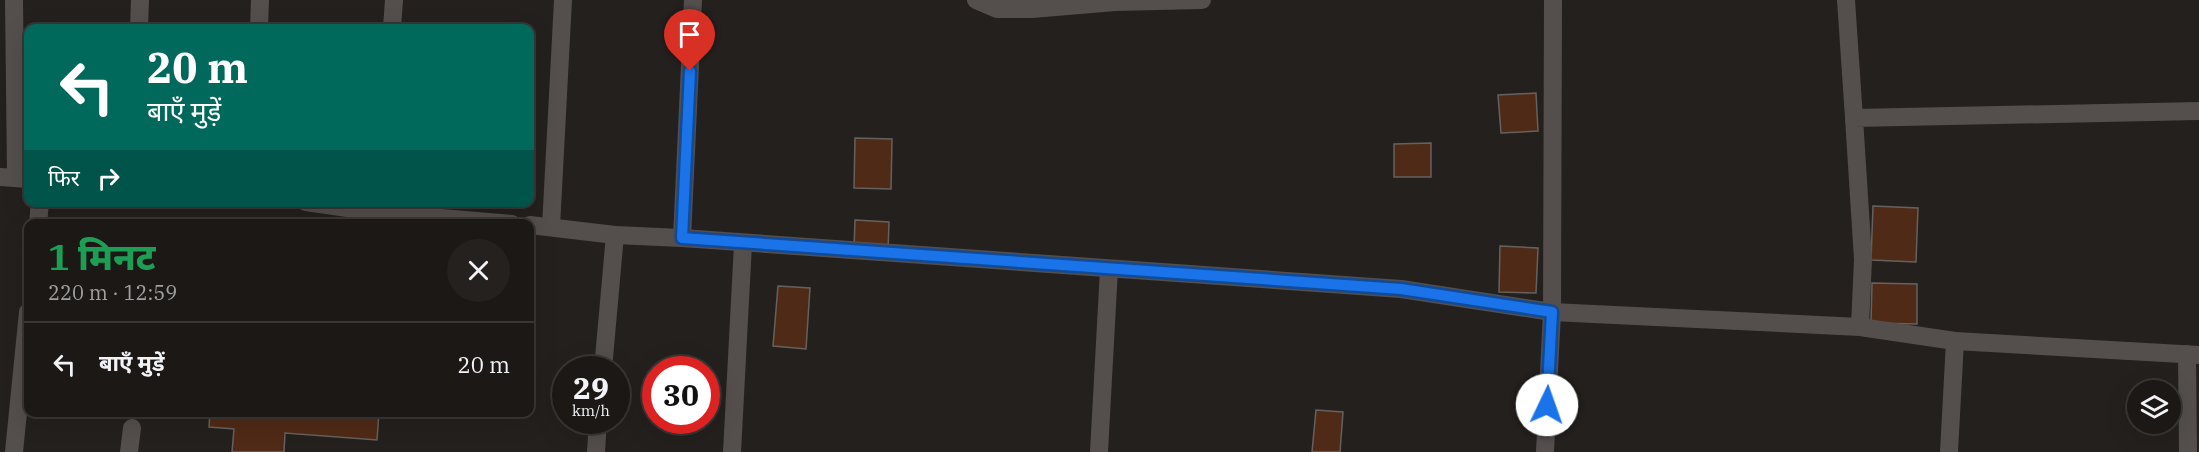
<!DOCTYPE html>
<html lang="hi">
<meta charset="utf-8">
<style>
:root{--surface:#1b1816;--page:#24211f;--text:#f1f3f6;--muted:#a0a0a1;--line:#393735}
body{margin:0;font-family:"IBM Plex Serif","Noto Sans Devanagari",serif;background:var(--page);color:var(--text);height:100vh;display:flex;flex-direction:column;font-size:22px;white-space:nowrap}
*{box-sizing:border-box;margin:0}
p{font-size:20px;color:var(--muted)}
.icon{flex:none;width:33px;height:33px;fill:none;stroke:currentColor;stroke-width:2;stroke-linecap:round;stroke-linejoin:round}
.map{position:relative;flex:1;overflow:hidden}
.drawer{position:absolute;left:24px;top:219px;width:510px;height:198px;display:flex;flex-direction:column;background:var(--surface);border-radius:12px;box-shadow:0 6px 24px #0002,0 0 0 2px var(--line)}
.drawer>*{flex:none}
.top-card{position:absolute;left:24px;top:24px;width:510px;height:183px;border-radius:12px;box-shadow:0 6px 24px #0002,0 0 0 2px var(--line);background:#00695c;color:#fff;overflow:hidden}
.buttons{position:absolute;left:2127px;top:380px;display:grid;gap:12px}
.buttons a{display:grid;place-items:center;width:54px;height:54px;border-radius:50%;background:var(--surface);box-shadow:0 6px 24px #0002,0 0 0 2px var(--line);font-size:30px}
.speed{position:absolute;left:552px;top:356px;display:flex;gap:12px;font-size:30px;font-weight:700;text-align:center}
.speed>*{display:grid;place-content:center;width:78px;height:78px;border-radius:50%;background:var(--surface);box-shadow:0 6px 24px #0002,0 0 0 2px var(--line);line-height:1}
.speed small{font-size:15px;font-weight:400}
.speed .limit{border:9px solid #d22;background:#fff;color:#111}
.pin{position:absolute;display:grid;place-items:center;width:51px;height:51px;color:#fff;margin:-62px -26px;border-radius:50% 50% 50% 0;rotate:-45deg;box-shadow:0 0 6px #0007}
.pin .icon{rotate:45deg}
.me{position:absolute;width:66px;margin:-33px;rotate:3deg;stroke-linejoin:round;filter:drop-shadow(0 0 4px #0008)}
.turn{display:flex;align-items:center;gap:21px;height:126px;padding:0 24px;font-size:27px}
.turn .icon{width:78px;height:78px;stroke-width:2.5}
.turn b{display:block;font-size:42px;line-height:51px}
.then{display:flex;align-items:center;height:57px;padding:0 24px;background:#0003;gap:12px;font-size:22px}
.round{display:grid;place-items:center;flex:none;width:63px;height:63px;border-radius:32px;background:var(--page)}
.overview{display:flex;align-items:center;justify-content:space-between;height:102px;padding:0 24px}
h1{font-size:36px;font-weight:800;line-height:45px;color:#1e9e55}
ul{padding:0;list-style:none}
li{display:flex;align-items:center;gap:18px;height:84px;padding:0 24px;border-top:2px solid var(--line)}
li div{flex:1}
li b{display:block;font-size:22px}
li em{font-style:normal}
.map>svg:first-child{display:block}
.building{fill:#4f2a16;stroke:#66615e;stroke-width:1.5}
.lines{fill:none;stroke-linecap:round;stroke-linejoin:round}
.minor{stroke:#544e4c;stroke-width:18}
.route-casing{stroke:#114b97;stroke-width:15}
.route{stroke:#1a73e8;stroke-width:10}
</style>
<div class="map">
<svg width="2199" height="452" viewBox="0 0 2199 452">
<rect width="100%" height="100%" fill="#24201e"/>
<!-- building -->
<g class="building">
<path d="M1536,93L1538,131L1501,133L1498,95Z"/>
<path d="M855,138L892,139L891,189L854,188Z"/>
<path d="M1431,143V177H1394V144Z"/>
<path d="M1873,206L1918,208L1916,262L1871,260Z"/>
<path d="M855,220L889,222L888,251L854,249Z"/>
<path d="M1500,246L1538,248L1536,293L1499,292Z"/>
<path d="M1872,283L1917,284V324L1871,323Z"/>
<path d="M778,286L810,288L806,349L773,346Z"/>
<path d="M1316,410L1343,412L1340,452H1312Z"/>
<path d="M210,412H379L377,440L285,433L284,452H232L234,429L209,427Z"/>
</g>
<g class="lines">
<!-- minor -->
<g class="minor">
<path d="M14,0L16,176"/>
<path d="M976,0L997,9H1032L1115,2L1202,0"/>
<path d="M1846,0L1854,118"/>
<path d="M139,28L140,0"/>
<path d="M259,28L260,0"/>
<path d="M392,28L394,0"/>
<path d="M0,177L28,179"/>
<path d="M306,202L382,213L512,224"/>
<path d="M38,224L40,202"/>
<path d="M530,225L615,235L682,238L1401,289L1552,312L1860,327L1955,341L2199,355"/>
<path d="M551,227L563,0"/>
<path d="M682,238L693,0"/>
<path d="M1860,327L1863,259L1854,118L2199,111"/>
<path d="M2187,354L2188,452"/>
<path d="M603,369L615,235"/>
<path d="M14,452L28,312"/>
<path d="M129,452L132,428"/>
<path d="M596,452L598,420"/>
<path d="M732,452L743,244"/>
<path d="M1099,452L1109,269"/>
<path d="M1545,452L1552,312L1553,0"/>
<path d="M1949,452L1955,341"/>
</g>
</g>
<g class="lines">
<!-- route casing -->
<g class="route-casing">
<path id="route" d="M690,71L682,238L1401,289L1552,312L1547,405"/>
</g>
<!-- route -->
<use href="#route" class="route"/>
</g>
</svg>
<div class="buttons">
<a><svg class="icon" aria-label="layers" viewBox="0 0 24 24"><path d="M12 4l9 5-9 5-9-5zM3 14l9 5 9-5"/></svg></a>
</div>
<div class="speed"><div>29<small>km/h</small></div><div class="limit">30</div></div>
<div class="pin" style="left:690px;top:71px;background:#d93025"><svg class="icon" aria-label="arrive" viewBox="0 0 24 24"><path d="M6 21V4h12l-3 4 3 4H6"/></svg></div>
<svg class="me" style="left:1547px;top:405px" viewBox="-20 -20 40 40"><circle r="19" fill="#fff"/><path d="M0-13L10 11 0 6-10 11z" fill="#1a73e8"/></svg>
<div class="top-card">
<div class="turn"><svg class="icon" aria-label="left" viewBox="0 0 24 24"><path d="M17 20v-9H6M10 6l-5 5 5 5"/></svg><div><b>20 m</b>बाएँ मुड़ें</div></div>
<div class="then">फिर<svg class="icon" aria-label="right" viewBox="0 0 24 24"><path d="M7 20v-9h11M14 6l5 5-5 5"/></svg></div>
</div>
<section class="drawer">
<div class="overview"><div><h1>1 मिनट</h1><p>220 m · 12:59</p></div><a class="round"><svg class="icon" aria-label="close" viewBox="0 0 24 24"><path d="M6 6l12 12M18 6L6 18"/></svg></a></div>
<ul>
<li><svg class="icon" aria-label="left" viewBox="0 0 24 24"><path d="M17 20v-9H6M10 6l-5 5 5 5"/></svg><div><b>बाएँ मुड़ें</b></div><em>20 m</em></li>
</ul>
</section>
</div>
